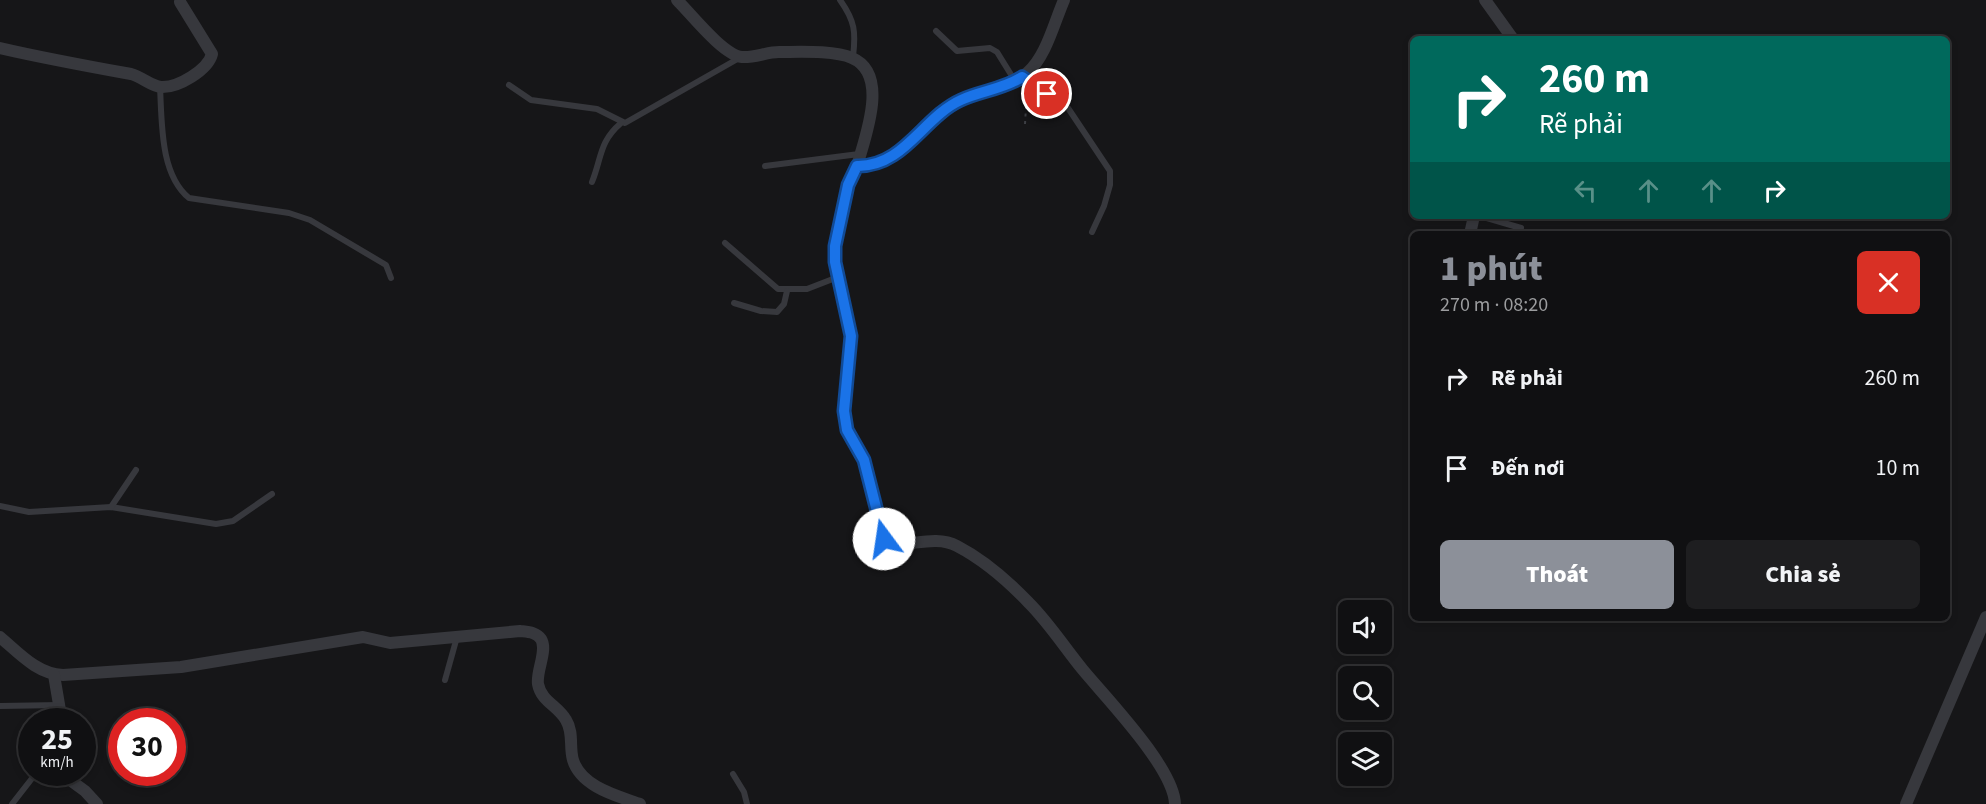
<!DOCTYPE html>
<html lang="vi">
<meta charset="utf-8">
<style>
:root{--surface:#101012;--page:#1e1e20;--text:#f1f3f6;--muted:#9c9d9f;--line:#303032;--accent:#8c9099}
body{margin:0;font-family:"Source Sans 3",sans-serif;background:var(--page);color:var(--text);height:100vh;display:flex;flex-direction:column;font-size:22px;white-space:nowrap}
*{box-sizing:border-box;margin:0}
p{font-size:20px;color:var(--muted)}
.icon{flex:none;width:33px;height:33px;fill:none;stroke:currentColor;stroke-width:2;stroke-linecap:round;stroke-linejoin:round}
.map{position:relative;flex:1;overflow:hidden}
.drawer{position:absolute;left:1410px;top:231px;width:540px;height:390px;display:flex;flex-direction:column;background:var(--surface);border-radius:9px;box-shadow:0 3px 9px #0003,0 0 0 2px var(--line)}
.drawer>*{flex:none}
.top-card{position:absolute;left:1410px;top:36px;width:540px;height:183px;border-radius:9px;box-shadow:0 3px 9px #0003,0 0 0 2px var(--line);background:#00695c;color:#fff;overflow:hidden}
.buttons{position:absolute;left:1338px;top:600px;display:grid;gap:12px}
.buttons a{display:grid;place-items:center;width:54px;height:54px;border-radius:9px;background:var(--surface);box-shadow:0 3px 9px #0003,0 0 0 2px var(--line);font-size:30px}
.speed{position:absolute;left:18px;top:708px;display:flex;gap:12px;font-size:30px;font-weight:700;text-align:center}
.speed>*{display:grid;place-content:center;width:78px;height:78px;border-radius:50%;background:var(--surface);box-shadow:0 3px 9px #0003,0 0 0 2px var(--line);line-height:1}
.speed small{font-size:15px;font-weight:400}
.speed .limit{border:9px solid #d22;background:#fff;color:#111}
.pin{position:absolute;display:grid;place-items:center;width:51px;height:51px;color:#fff;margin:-26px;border:3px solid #fff;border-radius:50%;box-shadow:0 2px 6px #0007}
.me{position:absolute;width:66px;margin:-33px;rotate:346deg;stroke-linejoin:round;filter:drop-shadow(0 0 4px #0008)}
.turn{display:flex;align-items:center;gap:21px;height:126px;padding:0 30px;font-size:27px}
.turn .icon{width:78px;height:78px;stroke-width:2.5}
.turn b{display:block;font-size:42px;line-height:51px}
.lanes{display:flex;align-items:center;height:57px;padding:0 30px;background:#0003;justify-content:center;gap:30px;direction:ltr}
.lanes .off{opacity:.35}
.round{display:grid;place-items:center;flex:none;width:63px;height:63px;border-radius:9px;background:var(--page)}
.overview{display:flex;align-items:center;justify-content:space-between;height:102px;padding:0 30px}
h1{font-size:36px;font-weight:800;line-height:45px;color:var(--accent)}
.button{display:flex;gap:12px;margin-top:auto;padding:12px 30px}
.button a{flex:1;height:69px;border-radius:9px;background:var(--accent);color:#fff;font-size:24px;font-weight:800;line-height:69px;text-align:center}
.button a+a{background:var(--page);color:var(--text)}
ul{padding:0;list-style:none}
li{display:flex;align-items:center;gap:18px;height:90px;padding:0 30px}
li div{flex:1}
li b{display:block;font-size:22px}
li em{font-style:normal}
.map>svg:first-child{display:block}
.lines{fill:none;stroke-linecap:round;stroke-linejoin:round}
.path{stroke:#3d3f44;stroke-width:2;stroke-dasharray:3 4.5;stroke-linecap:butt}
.lane{stroke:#37383d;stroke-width:6}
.street{stroke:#37383d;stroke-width:12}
.route-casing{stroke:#114b97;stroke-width:15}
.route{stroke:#1a73e8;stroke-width:10}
</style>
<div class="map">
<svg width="1986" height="804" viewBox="0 0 1986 804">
<rect width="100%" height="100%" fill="#161618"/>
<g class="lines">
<!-- path -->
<path class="path" d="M1025,124L1027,91"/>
<!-- lane -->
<g class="lane">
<path d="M840,0C855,21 856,32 853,57"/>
<path d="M936,31L957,51L990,48L997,52L1015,81"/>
<path d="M1022,77L1068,108L1110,171V185L1104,206L1092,232"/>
<path d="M509,85L531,100L597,109L625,123L741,57"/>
<path d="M160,87C162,123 160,174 189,198L289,213L310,220L386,265L391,278"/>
<path d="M765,166L859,154"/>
<path d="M592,182C602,157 599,142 621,123"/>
<path d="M1480,216L1521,228"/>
<path d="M725,243L778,289H807L838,277"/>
<path d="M734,303L761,311L777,312L784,304L787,291"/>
<path d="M0,506L29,512L111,507L216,524L233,521L272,494"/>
<path d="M111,507L136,470"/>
<path d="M445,680L457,637"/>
<path d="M0,706L60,705"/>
<path d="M733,774L744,792L747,804"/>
<path d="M12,804L37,772"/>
</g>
<!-- street -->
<g class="street">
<path d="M677,0C691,14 723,55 742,57C754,58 767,52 779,52C798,52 834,50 852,58C890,74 865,137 857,166C902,167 924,120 959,101C980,89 1008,90 1027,73C1046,57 1054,23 1064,0"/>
<path d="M1485,0L1513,39"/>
<path d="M0,48C43,58 87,66 131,74C142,77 151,86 161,87C178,88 208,70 212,54L180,2"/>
<path d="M857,166L848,185L835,246V262L851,336L844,411L847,430L864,460L884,539C898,553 931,532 957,546C984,560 1008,581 1029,603C1049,623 1065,648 1083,670C1107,699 1174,768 1175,804"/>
<path d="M1470,234L1474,216"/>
<path d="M0,637C19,653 37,674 63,675L181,667L363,637L390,643L520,631C528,632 536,632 541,639C548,650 536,671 538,684C541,701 558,706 566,720C574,733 569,747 573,760C581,787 618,796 640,804"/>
<path d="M54,675L62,722"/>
<path d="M59,772L85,791L97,804"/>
<path d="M1906,804L1986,617"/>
</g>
</g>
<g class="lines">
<!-- route casing -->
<g class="route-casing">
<path id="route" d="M884,539L864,460L847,430L844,411L851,336L835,262V246L848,185L857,166C904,167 923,117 961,100C980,91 1004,89 1022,77L1047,94"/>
</g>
<!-- route -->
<use href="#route" class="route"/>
</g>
</svg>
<div class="buttons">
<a><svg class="icon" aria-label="sound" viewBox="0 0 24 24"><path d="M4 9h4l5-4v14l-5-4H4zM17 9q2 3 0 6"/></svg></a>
<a><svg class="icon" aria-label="search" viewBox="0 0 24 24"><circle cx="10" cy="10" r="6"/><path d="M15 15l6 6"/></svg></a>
<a><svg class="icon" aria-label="layers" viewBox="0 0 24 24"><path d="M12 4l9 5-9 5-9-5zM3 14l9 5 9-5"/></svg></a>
</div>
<div class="speed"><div>25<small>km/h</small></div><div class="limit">30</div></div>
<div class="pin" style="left:1047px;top:94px;background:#d93025"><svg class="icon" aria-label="arrive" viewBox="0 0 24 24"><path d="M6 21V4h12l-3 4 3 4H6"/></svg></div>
<svg class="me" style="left:884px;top:539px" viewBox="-20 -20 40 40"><circle r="19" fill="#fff"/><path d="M0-13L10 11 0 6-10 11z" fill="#1a73e8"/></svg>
<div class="top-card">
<div class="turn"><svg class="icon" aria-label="right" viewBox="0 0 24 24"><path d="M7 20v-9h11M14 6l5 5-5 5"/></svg><div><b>260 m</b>Rẽ phải</div></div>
<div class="lanes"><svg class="icon off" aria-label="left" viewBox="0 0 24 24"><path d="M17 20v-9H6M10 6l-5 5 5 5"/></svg><svg class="icon off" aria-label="ahead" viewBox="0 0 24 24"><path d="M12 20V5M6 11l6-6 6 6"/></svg><svg class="icon off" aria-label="ahead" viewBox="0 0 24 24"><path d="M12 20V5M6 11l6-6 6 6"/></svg><svg class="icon" aria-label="right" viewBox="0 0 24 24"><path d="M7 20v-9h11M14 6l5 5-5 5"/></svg></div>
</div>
<section class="drawer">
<div class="overview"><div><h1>1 phút</h1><p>270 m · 08:20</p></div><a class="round" style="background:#d93025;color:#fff"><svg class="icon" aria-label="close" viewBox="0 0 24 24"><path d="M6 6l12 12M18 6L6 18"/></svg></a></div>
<ul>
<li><svg class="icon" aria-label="right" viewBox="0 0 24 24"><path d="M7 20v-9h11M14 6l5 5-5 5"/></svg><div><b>Rẽ phải</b></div><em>260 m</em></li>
<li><svg class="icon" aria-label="arrive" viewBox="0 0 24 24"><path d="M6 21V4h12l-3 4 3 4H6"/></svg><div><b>Đến nơi</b></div><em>10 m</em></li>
</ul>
<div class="button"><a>Thoát</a><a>Chia sẻ</a></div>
</section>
</div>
